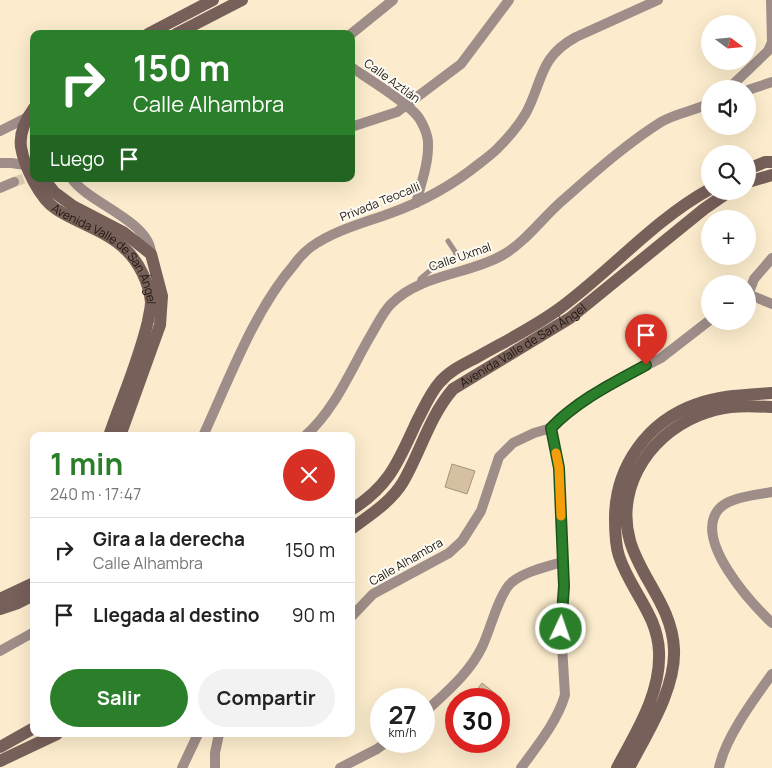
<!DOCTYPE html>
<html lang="es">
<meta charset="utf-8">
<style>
:root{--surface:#fff;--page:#f2f2f2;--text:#222;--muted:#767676;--line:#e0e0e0;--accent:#2b7f2b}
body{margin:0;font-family:Manrope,sans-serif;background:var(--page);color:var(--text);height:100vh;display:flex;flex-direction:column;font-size:19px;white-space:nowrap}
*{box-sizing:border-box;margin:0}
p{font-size:16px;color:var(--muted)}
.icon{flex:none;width:28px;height:28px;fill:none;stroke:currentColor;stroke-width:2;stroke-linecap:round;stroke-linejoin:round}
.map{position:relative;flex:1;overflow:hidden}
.side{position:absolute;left:30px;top:432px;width:325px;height:305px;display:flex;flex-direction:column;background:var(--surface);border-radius:10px;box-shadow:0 5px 20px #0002}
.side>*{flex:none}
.guide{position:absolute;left:30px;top:30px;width:325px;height:152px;border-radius:10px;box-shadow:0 5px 20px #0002;background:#2b7f2b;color:#fff;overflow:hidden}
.needle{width:32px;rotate:106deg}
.controls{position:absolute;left:701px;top:15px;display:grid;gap:10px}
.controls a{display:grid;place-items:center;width:55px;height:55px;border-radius:50%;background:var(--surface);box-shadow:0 5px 20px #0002;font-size:25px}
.speed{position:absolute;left:370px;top:688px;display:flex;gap:10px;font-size:25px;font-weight:700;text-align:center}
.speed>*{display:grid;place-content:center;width:65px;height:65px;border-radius:50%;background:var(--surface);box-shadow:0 5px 20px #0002;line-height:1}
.speed small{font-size:12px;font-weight:400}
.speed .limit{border:8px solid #d22;background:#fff;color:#111}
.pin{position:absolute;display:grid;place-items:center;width:42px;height:42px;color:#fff;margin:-51px -21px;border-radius:50% 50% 50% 0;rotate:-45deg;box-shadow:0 0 5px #0007}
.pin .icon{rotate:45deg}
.me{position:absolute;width:55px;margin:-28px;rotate:3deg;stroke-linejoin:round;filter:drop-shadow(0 0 4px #0008)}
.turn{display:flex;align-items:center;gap:18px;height:105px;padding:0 20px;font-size:22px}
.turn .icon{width:65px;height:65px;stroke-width:2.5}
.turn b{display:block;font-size:35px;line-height:42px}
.then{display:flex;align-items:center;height:48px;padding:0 20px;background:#0003;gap:10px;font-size:19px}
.round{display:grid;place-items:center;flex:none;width:52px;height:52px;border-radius:26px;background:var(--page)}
.head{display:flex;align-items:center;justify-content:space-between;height:85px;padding:0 20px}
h1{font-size:30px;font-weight:700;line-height:38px;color:var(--accent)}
.action{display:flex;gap:10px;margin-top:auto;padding:10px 20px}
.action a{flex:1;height:58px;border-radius:30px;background:var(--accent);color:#fff;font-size:20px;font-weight:700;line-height:58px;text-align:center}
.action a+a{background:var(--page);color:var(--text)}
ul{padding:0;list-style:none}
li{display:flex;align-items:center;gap:15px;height:65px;padding:0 20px;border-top:1px solid var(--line)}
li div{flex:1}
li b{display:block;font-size:19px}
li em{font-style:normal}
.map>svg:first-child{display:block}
.building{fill:#d5c0a1;stroke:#a69378}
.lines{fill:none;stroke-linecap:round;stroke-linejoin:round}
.street-tunnel{stroke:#dbccb0;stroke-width:10;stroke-dasharray:10 5;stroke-linecap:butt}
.lane{stroke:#9e8d89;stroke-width:5}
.street{stroke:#9e8d89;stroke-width:10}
.secondary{stroke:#775f5a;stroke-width:12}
.route-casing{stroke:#1c531c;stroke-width:12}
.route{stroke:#2b7f2b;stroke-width:9}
.slow{stroke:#f59e0b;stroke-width:9}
.labels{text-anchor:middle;stroke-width:4;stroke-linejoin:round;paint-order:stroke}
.street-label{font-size:12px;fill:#1d180c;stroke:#fefbf5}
</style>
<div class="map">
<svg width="772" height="768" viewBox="0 0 772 768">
<rect width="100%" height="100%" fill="#fceccd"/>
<!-- building -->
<g class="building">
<path d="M452,464L475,471L467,494L445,487Z"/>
<path d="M482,683L502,699H470Z"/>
</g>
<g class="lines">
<!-- street-tunnel -->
<path class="street-tunnel" d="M14,182L34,175"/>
<!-- lane -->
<path class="lane" d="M419,284L420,279L433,268L455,257L456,253L448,241"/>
<!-- street -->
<g class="street">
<path d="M351,34L393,0"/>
<path d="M351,67C367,78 410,104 419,118C423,124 428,135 428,143C429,162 421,184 416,203"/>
<path d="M728,89L768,51L772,42L771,0"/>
<path d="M748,90L772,82"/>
<path d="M351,127L397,112L461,64L509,0"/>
<path d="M0,131L28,117"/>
<path d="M0,163H11L26,165"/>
<path d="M72,179C90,204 151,222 151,254"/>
<path d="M0,188L14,182"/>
<path d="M748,294L772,304"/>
<path d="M748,295L754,279L772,258"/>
<path d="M203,436C228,382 254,311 293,266C298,259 304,252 311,247C335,230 364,223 391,213C424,201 453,185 480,163C485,159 492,154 497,149C507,139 519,125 526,113C543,81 539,57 576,37L658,0"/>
<path d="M305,436C335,410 351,369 371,335C377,325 383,312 391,304C421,274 466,275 501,256C525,243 542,218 563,200C594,173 626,144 661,122C676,113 694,111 710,103"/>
<path d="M772,492C757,495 728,497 718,510C694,541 751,603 772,623"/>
<path d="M351,617L373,594L449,553L462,541L481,511L499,457L513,443L534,433L551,428L562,416L604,387L661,358L710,320"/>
<path d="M0,651L34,632"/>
<path d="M424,713C445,693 469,674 482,647C490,631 499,593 512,582C526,571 546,567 562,562"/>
<path d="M182,768L198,734"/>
<path d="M215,768V753L219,734"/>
<path d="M340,768L377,749L388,741"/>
<path d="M521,768C537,746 557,722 565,695L561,629L564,586L559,468L551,428"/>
<path d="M719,768C725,738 754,699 772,674"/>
</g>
<!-- secondary -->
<g class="secondary">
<path d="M148,34L213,0"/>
<path d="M176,34L242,0"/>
<path id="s1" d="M34,108C26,119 19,133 21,147C24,166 40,199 56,209C77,223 107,231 125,249C139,262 149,283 151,302C151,308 149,315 148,321C139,360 122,398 109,436"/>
<path d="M748,169L765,162H772"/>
<path d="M44,179L54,192L73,206L123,232L151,254L162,296L160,325L120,436"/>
<path d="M748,182L772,175"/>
<path d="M351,510C390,486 399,460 417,421C424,408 430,393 440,382C451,369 467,363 481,355C506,341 532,328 556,311C609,273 652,221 710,189"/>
<path id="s2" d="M351,529C370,515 391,502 403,482C421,451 429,417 453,389L570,318L704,209L730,191"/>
<path d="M0,599L34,583"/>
<path d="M0,609L18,603L34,595"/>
<path d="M0,747L34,728"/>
<path d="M0,761L57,734"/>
<path d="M617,768C636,732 661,694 659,652C658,615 630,590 619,556C615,544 615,531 615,519C615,466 648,421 697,404C721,395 747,395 772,393"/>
<path d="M629,768C647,733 676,689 674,649C672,606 641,579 630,541C614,484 654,429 708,412C728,405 751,406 772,407"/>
</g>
</g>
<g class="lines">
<!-- route casing -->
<g class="route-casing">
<path id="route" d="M561,629L564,586L559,468L551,428C578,400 613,383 646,365"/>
</g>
<!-- route -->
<use href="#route" class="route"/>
<!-- slow -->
<path class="slow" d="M556,453L559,468L561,516"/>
</g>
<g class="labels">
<!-- street labels -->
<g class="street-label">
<text transform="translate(392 81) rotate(36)" y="4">Calle Aztlán</text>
<text transform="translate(380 202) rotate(-22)" y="4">Privada Teocalli</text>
<text dy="4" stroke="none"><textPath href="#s1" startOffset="184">Avenida Valle de San Ángel</textPath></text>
<text transform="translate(460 257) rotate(-19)" y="4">Calle Uxmal</text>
<text dy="4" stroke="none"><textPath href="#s2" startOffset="259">Avenida Valle de San Ángel</textPath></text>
<text transform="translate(406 562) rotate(-30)" y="4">Calle Alhambra</text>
</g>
</g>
</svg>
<div class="controls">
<a><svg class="needle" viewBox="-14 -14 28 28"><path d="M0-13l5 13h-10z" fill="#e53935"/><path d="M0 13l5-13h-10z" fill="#767676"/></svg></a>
<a><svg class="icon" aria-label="sound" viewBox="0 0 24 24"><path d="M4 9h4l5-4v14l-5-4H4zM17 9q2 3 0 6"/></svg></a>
<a><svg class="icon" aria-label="search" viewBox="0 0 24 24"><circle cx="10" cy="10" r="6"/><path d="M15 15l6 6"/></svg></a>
<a>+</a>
<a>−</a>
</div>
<div class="speed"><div>27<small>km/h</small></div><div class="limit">30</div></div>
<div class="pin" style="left:646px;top:365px;background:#d93025"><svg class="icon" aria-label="arrive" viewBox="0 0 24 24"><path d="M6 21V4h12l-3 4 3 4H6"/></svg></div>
<svg class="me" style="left:561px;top:629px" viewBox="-20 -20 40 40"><circle r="17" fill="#2b7f2b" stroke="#fff" stroke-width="3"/><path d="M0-11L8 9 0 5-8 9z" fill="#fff"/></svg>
<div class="guide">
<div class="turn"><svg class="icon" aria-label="right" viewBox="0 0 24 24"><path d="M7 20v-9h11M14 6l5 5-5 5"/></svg><div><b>150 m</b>Calle Alhambra</div></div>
<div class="then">Luego<svg class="icon" aria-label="arrive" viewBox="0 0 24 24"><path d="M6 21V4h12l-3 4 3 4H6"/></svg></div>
</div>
<section class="side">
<div class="head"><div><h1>1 min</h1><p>240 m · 17:47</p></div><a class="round" style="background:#d93025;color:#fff"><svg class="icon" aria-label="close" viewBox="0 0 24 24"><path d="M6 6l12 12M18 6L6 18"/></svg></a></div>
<ul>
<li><svg class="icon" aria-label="right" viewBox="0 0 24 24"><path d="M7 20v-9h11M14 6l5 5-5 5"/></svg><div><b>Gira a la derecha</b><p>Calle Alhambra</p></div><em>150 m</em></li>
<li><svg class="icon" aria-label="arrive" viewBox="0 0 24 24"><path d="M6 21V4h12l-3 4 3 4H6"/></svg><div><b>Llegada al destino</b></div><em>90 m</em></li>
</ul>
<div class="action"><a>Salir</a><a>Compartir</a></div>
</section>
</div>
